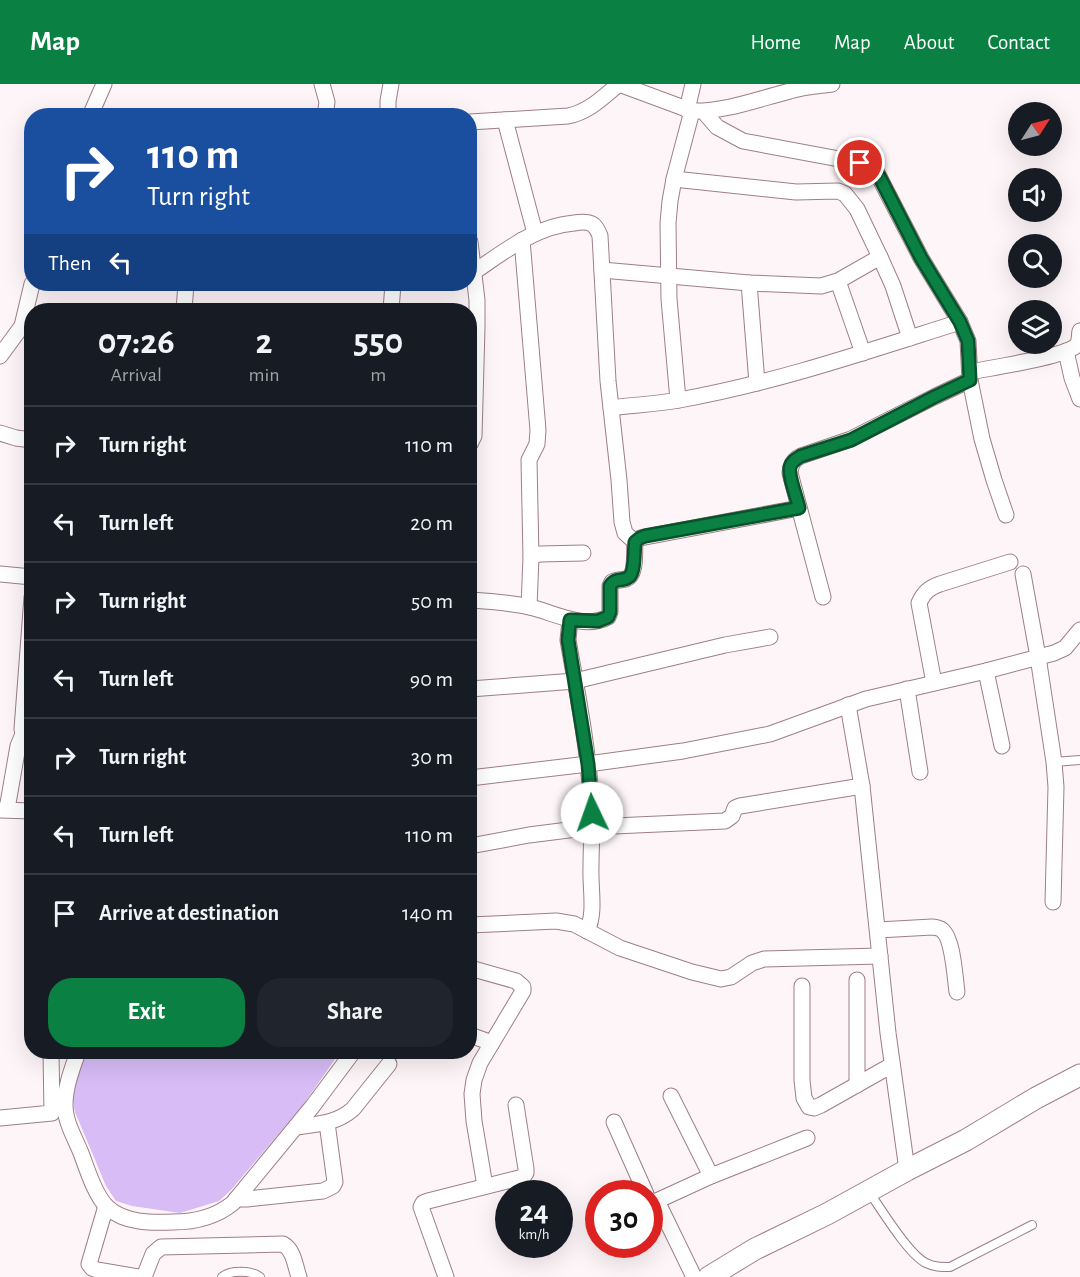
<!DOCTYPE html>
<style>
:root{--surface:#171b24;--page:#20242c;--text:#f1f3f6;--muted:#9ea1a6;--line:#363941;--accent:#0b8043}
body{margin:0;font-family:"Alegreya Sans",sans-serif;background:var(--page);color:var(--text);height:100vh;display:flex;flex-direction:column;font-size:22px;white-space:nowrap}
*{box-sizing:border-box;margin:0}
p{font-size:20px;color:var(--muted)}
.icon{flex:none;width:33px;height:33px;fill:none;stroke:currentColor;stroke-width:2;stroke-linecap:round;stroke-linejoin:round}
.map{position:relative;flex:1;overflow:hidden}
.side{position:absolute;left:24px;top:219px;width:453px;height:756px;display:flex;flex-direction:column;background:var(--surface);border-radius:24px;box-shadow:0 6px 24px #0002}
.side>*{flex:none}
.banner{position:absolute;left:24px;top:24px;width:453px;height:183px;border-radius:24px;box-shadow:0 6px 24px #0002;background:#1a4fa0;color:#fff;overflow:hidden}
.needle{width:39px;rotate:54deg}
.tools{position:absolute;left:1008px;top:18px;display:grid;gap:12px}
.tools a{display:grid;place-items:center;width:54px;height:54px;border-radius:50%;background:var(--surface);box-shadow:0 6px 24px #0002;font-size:30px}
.speed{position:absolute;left:495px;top:1096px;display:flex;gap:12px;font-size:30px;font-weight:700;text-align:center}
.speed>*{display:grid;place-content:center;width:78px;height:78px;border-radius:50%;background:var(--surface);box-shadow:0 6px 24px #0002;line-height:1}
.speed small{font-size:15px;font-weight:400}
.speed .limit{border:9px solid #d22;background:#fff;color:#111}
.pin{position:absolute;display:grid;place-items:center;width:51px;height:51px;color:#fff;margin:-26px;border:3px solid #fff;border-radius:50%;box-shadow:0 2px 6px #0007}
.me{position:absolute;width:66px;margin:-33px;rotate:357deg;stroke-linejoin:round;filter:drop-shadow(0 0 4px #0008)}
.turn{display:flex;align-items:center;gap:21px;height:126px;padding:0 24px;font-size:27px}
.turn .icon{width:78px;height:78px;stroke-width:2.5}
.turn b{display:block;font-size:42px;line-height:51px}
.then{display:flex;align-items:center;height:57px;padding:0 24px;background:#0003;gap:12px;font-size:22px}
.eta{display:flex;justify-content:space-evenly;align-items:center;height:102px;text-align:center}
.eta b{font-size:36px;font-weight:700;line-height:42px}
.button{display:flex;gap:12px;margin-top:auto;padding:12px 24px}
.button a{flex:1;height:69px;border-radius:24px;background:var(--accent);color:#fff;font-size:24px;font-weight:700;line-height:69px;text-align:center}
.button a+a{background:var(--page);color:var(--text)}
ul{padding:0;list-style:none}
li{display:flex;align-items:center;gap:18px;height:78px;padding:0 24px;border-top:2px solid var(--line)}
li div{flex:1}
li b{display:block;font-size:22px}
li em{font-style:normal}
header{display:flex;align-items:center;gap:36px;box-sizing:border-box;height:84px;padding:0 30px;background:var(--accent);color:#fff}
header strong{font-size:28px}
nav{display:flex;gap:33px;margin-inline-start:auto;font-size:21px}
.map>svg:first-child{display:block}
.water{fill:#d7bcf6}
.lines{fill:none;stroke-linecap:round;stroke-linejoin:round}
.lane-casing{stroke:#9e7f86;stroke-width:10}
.street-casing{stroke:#9e7f86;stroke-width:17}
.secondary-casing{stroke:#9e7f86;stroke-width:23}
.lane{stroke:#fff;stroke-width:8}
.street{stroke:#fff;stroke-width:15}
.secondary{stroke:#fff;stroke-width:21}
.route-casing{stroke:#07532c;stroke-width:15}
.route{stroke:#0b8043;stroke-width:10}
</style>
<header>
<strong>Map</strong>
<nav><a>Home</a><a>Map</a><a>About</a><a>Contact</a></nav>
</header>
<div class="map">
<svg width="1080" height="1193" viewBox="0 0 1080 1193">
<rect width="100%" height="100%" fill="#fdf5f7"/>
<!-- water -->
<path class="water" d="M86,968H340L303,1021L231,1106L219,1117L180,1129L132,1122L116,1117L106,1102L75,1028C69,1003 78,990 86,968Z"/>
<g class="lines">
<!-- lane casing -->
<g class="lane-casing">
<g id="lane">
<path d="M1054,678L1080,676"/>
<path d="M869,1108C882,1126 908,1170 926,1179C934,1183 941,1183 950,1183L1032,1141"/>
<path d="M222,1193C230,1186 251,1186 260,1193"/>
</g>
</g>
<!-- street casing -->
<g class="street-casing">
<g id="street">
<path d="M322,0L327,18L325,32"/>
<path d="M619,0L692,27C725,28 758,15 790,7C803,3 818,2 832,0"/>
<path d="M687,26L693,0"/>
<path d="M704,28L717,43L743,57L866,80L875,85L921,174L960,238L968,257L970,296L982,355L994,396L1006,431"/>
<path d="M90,32L104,0"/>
<path d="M388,32V17L391,0"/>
<path d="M505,36L535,149"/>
<path d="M470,38L568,32C589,28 603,13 619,0"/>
<path d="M674,95L796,108L838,107L845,110L857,125L880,173L893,202L910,254"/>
<path d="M522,156L538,346L537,360L529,376L531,473"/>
<path d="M470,158L477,216V243L474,352L470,360"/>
<path d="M602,186L749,199L821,202L838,197L880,173"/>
<path d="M474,188C505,167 536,142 574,139C580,138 587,137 592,140C597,143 598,147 600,152L608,297L619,396L622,438L625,449L635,458"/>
<path d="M838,197L863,269"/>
<path d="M749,199L757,299"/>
<path d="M184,226L186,200"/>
<path d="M391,226L393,200"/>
<path d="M1066,267L1072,294L1080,315"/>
<path d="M0,272L22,242L32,200"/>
<path d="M970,288C989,284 1066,273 1077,261C1080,257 1079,251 1080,247"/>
<path d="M678,316L669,215L668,139L670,117L674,95L692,27"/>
<path d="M611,324C634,321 657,320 679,316C775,299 868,267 960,238"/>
<path d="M0,349L16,354L32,356"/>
<path d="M0,490L32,493"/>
<path d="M1023,490L1038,573L1054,678L1056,703L1053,818"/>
<path d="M32,513L22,645L25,653L32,657"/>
<path d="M823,513L790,389C791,380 793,376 801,372L851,355L934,313L970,296"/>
<path d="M470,516C489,517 511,519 530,523C555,529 584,546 608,533L610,528V502L612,498C616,496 621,496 626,495C637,491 634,468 635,458L640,454L799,424"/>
<path d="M529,523L531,473L534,471L540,470L583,469"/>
<path d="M570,536L568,556C577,608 588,662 591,715C593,738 591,761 591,783C590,804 596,828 587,847"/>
<path d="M986,587L1002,662"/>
<path d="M934,599L919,519C924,508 929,504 940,500L1010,478"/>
<path d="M470,605L575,597L725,561L770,553"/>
<path d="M907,605L920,688"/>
<path d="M848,621L862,702L888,949L907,1086"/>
<path d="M470,694L588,680L683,667L770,650L866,615L986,587L1054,569L1065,564L1080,546"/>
<path d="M7,725L18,662L23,650"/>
<path d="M0,726L32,727"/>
<path d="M470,762L529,751L592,743L725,737L732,732L735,724L740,722L862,702"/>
<path d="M470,841L556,837L574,840L620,864L692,888L721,895L731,893L752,879L764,875L880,872"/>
<path d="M878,846L932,843C934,843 940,844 942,846C953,854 955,894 957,908"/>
<path d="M470,884L516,897L523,903V907L480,979L474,996L472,1010L474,1037L485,1102"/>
<path d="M857,896V1001"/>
<path d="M802,902V996L804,1014L809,1023L814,1024L821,1021L892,981"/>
<path d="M470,951L492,959"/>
<path d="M78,968C72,985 65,1003 65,1021C65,1038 75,1054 81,1069C87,1085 95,1111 107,1123C124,1139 151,1139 173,1138C195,1138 216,1133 233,1119L312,1023L353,968"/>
<path d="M671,1012L711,1092"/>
<path d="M0,1034L52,1029L51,968"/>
<path d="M614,1038L646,1110"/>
<path d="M296,1043C317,1040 336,1040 353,1025L389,980"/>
<path d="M236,1115H247L323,1107L333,1102L335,1098L327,1039"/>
<path d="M657,1117L694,1193"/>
<path d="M650,1120L711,1092L807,1054"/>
<path d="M106,1122L89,1180L92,1184L97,1186L138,1193"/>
<path d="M144,1193L153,1170L161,1163L283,1160C294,1166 295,1182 299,1193"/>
<path d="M446,1193L421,1123L423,1119L428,1117L523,1093L526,1089V1085L516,1021"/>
</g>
</g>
<!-- secondary casing -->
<g class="secondary-casing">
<path id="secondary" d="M709,1193L755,1165L827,1130L907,1086L966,1056L1036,1014L1080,991"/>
</g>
<!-- lane -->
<use href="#lane" class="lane"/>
<!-- street -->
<use href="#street" class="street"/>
<!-- secondary -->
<use href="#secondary" class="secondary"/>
</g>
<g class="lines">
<!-- route casing -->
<g class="route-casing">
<path id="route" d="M592,729L588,680L568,556L570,536L598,537L608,533L610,528V502C616,492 624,499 630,492C635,486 634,466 635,458L640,454L645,452L799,424C797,414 788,392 790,383C792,377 796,375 801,372L851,356L934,313L970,296L968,257L960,238L921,174L879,92C874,84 870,80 860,79"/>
</g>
<!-- route -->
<use href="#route" class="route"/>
</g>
</svg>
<div class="tools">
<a><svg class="needle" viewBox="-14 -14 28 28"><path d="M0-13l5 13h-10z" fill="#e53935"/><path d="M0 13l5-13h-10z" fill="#9ea1a6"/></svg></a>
<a><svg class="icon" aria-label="sound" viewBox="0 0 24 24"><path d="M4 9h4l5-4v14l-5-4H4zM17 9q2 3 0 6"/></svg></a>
<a><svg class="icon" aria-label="search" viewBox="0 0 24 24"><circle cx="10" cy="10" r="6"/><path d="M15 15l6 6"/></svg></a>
<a><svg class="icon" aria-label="layers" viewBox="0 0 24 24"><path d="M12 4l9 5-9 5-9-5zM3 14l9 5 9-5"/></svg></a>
</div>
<div class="speed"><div>24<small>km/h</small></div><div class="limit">30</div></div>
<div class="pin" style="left:860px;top:79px;background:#d93025"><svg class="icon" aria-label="arrive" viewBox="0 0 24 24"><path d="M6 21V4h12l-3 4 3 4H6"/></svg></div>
<svg class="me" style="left:592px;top:729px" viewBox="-20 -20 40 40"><circle r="19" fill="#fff"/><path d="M0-13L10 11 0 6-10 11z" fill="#0b8043"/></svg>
<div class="banner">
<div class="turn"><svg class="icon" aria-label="right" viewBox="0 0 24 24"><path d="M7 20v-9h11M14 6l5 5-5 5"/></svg><div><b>110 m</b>Turn right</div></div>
<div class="then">Then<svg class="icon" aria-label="left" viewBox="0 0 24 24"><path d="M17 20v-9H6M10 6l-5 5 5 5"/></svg></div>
</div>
<section class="side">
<div class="eta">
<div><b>07:26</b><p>Arrival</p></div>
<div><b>2</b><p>min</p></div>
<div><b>550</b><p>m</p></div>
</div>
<ul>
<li><svg class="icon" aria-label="right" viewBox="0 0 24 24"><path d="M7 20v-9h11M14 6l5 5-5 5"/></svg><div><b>Turn right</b></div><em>110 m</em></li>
<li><svg class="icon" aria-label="left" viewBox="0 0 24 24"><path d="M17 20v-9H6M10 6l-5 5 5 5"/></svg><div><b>Turn left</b></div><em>20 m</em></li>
<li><svg class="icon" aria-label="right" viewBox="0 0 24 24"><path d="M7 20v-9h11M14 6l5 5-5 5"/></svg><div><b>Turn right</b></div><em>50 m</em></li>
<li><svg class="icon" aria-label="left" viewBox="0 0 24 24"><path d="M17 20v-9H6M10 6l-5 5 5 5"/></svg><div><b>Turn left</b></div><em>90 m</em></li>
<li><svg class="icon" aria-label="right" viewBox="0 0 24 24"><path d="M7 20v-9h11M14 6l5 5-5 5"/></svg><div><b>Turn right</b></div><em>30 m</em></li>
<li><svg class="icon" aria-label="left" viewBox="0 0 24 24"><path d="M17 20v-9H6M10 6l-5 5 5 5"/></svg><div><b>Turn left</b></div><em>110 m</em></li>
<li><svg class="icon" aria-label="arrive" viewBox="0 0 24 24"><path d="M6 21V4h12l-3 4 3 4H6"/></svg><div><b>Arrive at destination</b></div><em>140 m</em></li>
</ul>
<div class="button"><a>Exit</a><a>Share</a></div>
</section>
</div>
